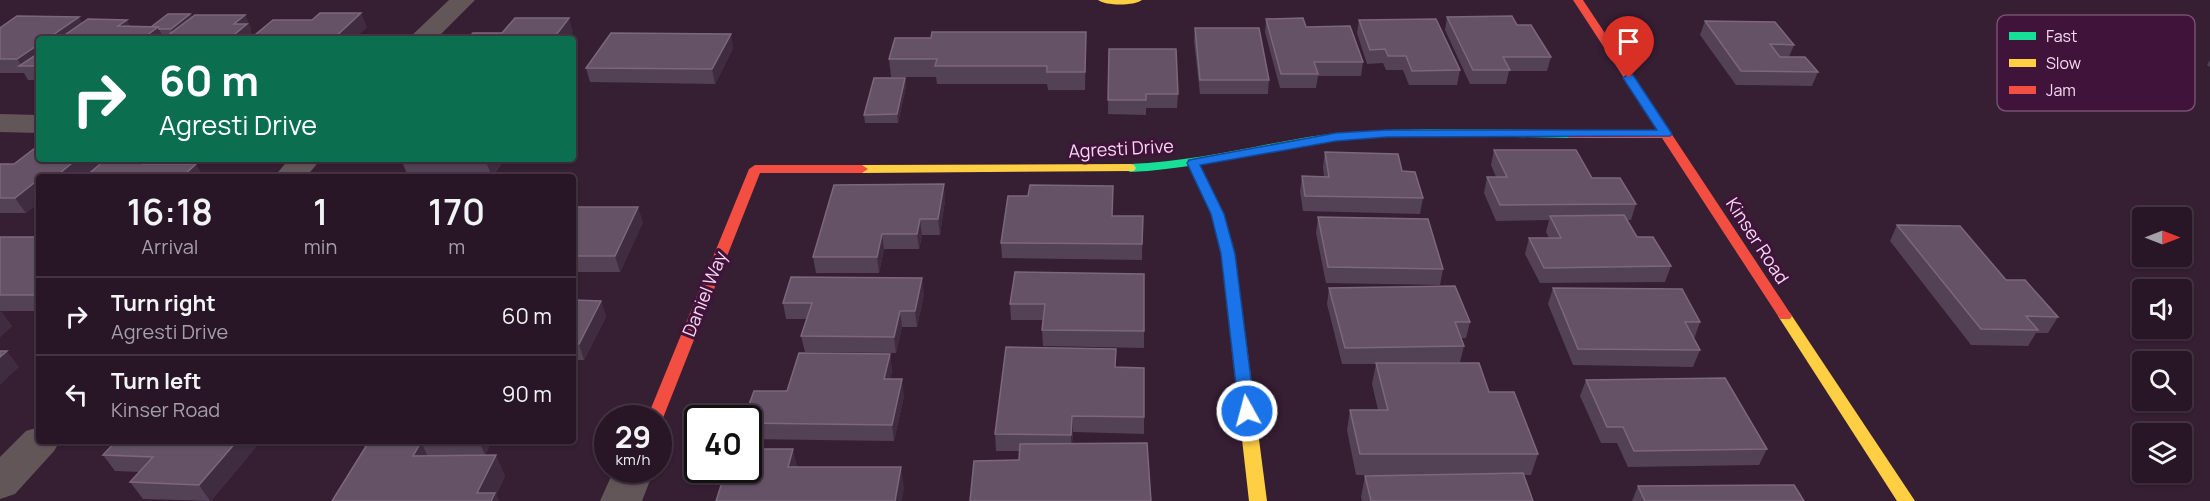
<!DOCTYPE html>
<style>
:root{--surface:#281626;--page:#301f2e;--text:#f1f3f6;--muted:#a59fa7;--line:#443543}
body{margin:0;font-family:Manrope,sans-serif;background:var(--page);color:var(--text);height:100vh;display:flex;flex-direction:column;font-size:22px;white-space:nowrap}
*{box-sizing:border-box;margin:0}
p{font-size:20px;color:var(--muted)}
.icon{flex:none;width:33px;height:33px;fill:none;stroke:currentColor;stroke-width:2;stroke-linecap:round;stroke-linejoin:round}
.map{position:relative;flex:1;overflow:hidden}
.details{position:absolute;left:36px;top:174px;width:540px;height:270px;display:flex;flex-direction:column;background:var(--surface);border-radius:6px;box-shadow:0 2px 4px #0004,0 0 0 2px var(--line)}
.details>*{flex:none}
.banner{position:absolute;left:36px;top:36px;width:540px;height:126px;border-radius:6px;box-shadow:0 2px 4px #0004,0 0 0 2px var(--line);background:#0b6e4f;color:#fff;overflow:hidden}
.needle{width:39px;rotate:90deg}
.tools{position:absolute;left:2132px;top:207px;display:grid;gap:12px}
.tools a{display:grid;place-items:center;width:60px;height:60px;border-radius:6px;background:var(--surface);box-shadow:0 2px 4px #0004,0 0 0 2px var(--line);font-size:30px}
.speed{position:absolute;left:594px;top:405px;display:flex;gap:12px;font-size:30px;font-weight:700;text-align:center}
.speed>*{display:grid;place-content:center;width:78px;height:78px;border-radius:50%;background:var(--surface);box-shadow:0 2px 4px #0004,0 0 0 2px var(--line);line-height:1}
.speed small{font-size:15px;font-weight:400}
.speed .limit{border:3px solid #111;border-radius:9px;background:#fff;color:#111}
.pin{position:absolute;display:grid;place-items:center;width:51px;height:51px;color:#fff;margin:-62px -26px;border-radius:50% 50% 50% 0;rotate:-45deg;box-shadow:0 0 6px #0007}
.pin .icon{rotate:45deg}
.me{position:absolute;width:66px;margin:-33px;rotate:353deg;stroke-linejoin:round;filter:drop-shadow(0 0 4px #0008)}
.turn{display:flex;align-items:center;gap:21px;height:126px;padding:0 24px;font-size:27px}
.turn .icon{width:78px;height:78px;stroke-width:2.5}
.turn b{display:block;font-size:42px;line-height:51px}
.eta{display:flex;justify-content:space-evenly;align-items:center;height:102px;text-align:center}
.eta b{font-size:36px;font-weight:600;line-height:42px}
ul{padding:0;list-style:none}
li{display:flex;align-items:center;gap:18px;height:78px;padding:0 24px;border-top:2px solid var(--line)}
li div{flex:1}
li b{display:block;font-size:22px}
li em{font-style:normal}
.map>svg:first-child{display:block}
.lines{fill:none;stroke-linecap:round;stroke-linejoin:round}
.street{fill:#635658;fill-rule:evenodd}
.fast{fill:#16e098;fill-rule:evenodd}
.slow{fill:#ffcf43;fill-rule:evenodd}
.jam{fill:#f24e42;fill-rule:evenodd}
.wall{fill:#534156}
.shaded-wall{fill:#402c41}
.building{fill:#655266;stroke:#7c677c;stroke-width:1.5}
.route{fill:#1a73e8;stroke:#114b97;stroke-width:1.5}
.labels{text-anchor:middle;stroke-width:6;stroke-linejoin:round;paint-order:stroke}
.street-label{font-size:18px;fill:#f7daf1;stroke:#40133b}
.key{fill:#40133b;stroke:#774f72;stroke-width:1.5}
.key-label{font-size:16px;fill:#f7daf1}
</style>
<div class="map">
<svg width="2210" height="501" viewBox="0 0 2210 501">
<rect width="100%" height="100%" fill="#361e33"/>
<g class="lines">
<!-- street -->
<g class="street">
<path d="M449,0H475L436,39H408Z"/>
<path d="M0,114L39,115V133L0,132Z"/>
<path d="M289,159H321L306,177H274Z"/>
<path d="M39,427V441H60L54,451L15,494L0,499V457L26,431Z"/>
<path d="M614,470H654L642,501H600Z"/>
</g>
<!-- fast -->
<path class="fast" d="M1424,129L1569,130L1575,134L1569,138C1492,137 1414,132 1337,141C1267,148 1200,169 1130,172L1124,168L1130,164C1191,162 1249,147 1308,137C1346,131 1385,130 1424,129Z"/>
<!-- slow -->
<g class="slow">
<path d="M1098,0H1142C1134,6 1106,6 1098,0Z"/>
<path d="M1193,159L1199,163L1224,214L1235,254L1267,501H1249L1221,254L1212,214L1187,163Z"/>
<path d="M1130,164L1134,165L1136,168L1134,171L862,173L856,169L862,165Z"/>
<path d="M1785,311L1790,313L1915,501H1897L1778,316Z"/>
</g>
<!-- jam -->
<g class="jam">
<path d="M1573,0H1583L1790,313L1792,316L1790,319H1780L1662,138H1569L1563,134L1569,130H1658Z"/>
<path d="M755,165H862L868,169L862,173H760L663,418L658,423V418H647L749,169Z"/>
</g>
</g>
<!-- wall -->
<g class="wall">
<path d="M190,14L192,17L245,15L251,29L250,30L253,37L367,27L354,39H39V80H28L24,73H0V28L127,20L130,27H151Z"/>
<path d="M1447,17L1517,25L1551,57L1547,71H1509L1506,84H1470L1445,30Z"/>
<path d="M1266,19L1306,27L1363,62L1361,76H1318L1316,88H1280L1265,32Z"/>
<path d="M1359,20L1460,70L1457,85H1409L1403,70H1386L1383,63L1367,64L1357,33Z"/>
<path d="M1705,21L1794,45L1789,57L1818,72L1812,86L1736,85L1700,35Z"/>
<path d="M1195,28L1269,80L1268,94H1200L1194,41Z"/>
<path d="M1086,32L1085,90H1048L1047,84H937L936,77H891L889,59L931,38Z"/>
<path d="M2003,34L2049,47L2142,72L2134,86L2044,87L1996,48Z"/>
<path d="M733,48L715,84L590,82L586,68Z"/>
<path d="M1109,49L1178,94L1177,108H1146V115L1108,114Z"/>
<path d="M2210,60V67L2207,65Z"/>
<path d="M905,78L906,86L898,123H865L864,115Z"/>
<path d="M1494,150L1592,178L1636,204L1631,220H1627L1637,237L1671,266L1665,282L1540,283L1525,254L1529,238H1549L1546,232L1549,220L1496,221L1484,193L1487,177H1496L1491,165Z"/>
<path d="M1325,152L1402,171L1423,198L1420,214L1303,211L1300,191L1302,176H1324L1323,167Z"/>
<path d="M39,159H104L83,177H39V202L26,213H0V164H14Z"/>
<path d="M404,159H505L492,177H392L408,176L402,162Z"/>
<path d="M945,200L940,235H922L919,249H884L879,273H816L813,257Z"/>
<path d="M573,207L643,222L620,272H573Z"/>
<path d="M1112,216H1143L1142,260L1002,258L1001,243Z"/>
<path d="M1318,217L1443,269L1440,285L1326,283L1316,233Z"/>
<path d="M1897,225L2006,280L2058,317L2048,333H2036L2028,346L1971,345L1890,241Z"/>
<path d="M0,237H39V311H0L12,326L0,337Z"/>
<path d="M1015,272L1144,331V348L1043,346L1042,330L1043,320H1011L1010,304Z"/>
<path d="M1329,288L1470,322L1466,338H1461L1464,346L1460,362L1398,363L1489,392L1538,454L1531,475H1523L1533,501H1362L1361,497L1365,476L1451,475H1356L1347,430L1350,410H1378L1372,384L1376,364H1342L1327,304Z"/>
<path d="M1553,288L1700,322L1694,339L1700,350L1693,367L1573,365L1548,304Z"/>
<path d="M924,294L917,327H902L896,353L805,352L801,336L807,319H786L783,303Z"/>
<path d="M573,300L601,301L606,317L584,360H573Z"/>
<path d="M890,354L892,371L890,379L904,396L894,441L748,439V418L787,391Z"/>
<path d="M1115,367L1144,417V434L1073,432L1072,444L1019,460L1020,451H996L995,434Z"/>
<path d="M1586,380L1767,449L1759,465L1628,467L1617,443H1601L1580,396Z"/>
<path d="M261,441L211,501L143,499L130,482L139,472L115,471L103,455Z"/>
<path d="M362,441H492L485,455H427L505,476L496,495L499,501H332L365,448Z"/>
<path d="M1638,486L1804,501H1632Z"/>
</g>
<!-- shaded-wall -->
<g class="shaded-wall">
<path d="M361,13L367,27L354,39H333Z"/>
<path d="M190,14L194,21L175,37L171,29Z"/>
<path d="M245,15L251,29L250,30L253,38L252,39H229L234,24Z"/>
<path d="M79,17L87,31L75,39H47Z"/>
<path d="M569,18L573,32L568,39H553Z"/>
<path d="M127,20L134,34L118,26Z"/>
<path d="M158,27L164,39H142Z"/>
<path d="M731,34L733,48L715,84L712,69Z"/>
<path d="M39,44V64L22,66L17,59Z"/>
<path d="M905,78L906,86L898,123L897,114Z"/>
<path d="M77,159H104L83,177H55Z"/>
<path d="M148,159H174L154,177L143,164Z"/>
<path d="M489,159H505L492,177L486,162Z"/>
<path d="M196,164L203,177H182Z"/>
<path d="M39,179V202L26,213L15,198Z"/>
<path d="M944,184L945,200L940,235L938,219Z"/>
<path d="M638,207L643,222L620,272L615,256Z"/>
<path d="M920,219L922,235L919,249L917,234Z"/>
<path d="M882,234L884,249L879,273L877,257Z"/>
<path d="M922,278L924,294L917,327L915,311Z"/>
<path d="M573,282L575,289L573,293Z"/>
<path d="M601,301L606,317L584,360L579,344Z"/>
<path d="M0,310L12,326L0,337Z"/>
<path d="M900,311L902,327L896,353L894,337Z"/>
<path d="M7,351L19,367L0,385V357Z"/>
<path d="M890,354L892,371L887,395L884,379Z"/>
<path d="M573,362L577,372L573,380Z"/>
<path d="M902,379L904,396L894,441L892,425Z"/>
<path d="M1072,416L1073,432L1071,452V435Z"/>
<path d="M237,441H261L211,501H210L199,485Z"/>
<path d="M479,441H492L485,455Z"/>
<path d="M421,442L431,463L413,456Z"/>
<path d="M793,449L798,470L788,467Z"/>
<path d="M496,455L505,476L496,495L499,501H481L477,493Z"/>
<path d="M901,467L904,488L902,501H895Z"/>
</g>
<!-- building -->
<g class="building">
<path d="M320,13H361L333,39H250L273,20H312Z"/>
<path d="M168,14H190L171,29H159L158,27H151Z"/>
<path d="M195,15H245L234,24H247L229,39H163Z"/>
<path d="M17,16L79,17L47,39H39V44L17,59H0V28Z"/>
<path d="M1512,16L1517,25H1531L1551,57H1503L1510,70H1473L1447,17Z"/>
<path d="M515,18H569L553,39H467L473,33H502Z"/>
<path d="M1303,18L1306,27L1350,26L1363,62H1314L1318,74H1281L1266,19Z"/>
<path d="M88,19L127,20L118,26L158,27L142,39H59Z"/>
<path d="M1436,19L1460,70L1412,71L1406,56H1388L1385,49L1370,50L1359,20Z"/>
<path d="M1705,21L1775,22L1794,45L1770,44L1780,57H1805L1818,72L1741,71Z"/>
<path d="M1195,28H1259L1269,80H1200Z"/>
<path d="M932,32H1086L1085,72H1047V66H935L937,59H889L895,38H931Z"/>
<path d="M611,33L731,34L712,69L586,68Z"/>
<path d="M1109,49H1176L1178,94H1146V100H1108Z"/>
<path d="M39,53V66H19Z"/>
<path d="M874,78H905L897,114L864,115Z"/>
<path d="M39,145V159H77L55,177H39V179L15,198H0V164H14Z"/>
<path d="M1494,150H1576L1592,178H1620L1636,204L1500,205L1487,177H1507Z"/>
<path d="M1325,152L1398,154L1402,171L1415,172L1423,198L1305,196L1302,176L1329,177Z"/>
<path d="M106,159H148L143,164H196L182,177H85Z"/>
<path d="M404,159H489L486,162H402Z"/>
<path d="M451,176L450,177H392Z"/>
<path d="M944,184L938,219H920L917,234H882L877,257H813L834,185Z"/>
<path d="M1030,185L1113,186L1112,216H1143L1142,244L1001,243L1008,196H1028Z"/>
<path d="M573,207H638L615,256H573Z"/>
<path d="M1624,215L1637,237H1653L1671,266L1544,268L1529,238H1561L1550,216Z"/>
<path d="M1318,217L1428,219L1443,269L1328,267Z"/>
<path d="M1897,225L1960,226L2006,280H2025L2058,317L2026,316L2038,330L1981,329Z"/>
<rect x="0" y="237" width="39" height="58"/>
<path d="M1015,272L1144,274V331L1042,330L1045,304H1010Z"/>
<path d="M791,277L922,278L915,311H900L894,337L801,336L812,303H783Z"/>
<path d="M1455,286L1470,322H1455L1464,346L1345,348L1329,288Z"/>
<path d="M1553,288L1682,289L1700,322H1685L1700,350L1578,349Z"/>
<path d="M573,300L601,301L579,344H573Z"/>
<path d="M1006,347L1116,349L1115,367L1144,368V417L1072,416L1071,435L995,434Z"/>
<path d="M0,351H7L0,357Z"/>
<path d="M799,353L890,354L884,379H902L892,425L748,423V418H744L754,391H787Z"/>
<path d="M1376,363H1479L1489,392H1514L1538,454H1360L1350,410H1388Z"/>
<path d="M1725,378L1767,449L1634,451L1623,427H1607L1586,380Z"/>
<path d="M116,441H237L199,485L130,482L153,457L103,455Z"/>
<path d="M421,442L413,456L496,455L477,493H495L491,501H332L368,443Z"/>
<path d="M1147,443L1151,501H970L974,461L1019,460L1020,444Z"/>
<path d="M748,449H793L788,467H901L895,501H716L726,470H748Z"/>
<path d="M1523,473L1533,501H1371L1365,476Z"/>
<path d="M1794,485L1804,501H1645L1638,486Z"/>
</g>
<!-- route -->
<path class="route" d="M1629,74L1633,75L1672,134L1670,136L1386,137L1336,141L1200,165L1224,214L1235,254L1255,411L1253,415H1241L1239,411L1221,254L1211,214L1187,163L1189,160L1336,133L1386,130H1657L1623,78Z"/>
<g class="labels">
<!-- street labels -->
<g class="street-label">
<text transform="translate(1121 149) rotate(-3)" y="6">Agresti Drive</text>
<text transform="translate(1757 241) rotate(57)" y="6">Kinser Road</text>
<text transform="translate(705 294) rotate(-68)" y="6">Daniel Way</text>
</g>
</g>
<!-- legend -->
<rect x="1997" y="15" width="198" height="96" rx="9" class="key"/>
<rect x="2009" y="32" width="27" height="8" fill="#16e098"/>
<rect x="2009" y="59" width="27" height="8" fill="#ffcf43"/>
<rect x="2009" y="86" width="27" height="8" fill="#f24e42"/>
<g class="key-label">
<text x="2046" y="42">Fast</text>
<text x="2046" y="69">Slow</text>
<text x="2046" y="96">Jam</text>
</g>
</svg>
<div class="tools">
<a><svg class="needle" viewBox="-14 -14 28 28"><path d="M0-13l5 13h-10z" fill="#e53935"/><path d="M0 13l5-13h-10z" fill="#a59fa7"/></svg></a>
<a><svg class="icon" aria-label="sound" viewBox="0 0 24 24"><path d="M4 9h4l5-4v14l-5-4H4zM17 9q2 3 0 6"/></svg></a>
<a><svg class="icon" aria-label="search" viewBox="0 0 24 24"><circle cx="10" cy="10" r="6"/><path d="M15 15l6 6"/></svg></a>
<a><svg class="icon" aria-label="layers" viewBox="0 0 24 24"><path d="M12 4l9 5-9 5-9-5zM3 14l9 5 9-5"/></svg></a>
</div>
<div class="speed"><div>29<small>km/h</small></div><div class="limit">40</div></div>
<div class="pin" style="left:1629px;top:78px;background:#d93025"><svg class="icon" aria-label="arrive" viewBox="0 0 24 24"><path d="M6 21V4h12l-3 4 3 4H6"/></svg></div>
<svg class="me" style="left:1247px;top:411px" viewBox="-20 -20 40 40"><circle r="17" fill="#1a73e8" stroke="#fff" stroke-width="3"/><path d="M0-11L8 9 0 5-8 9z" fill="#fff"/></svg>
<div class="banner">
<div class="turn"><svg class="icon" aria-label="right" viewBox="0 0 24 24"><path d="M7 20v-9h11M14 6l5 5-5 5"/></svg><div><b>60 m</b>Agresti Drive</div></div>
</div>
<section class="details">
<div class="eta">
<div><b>16:18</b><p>Arrival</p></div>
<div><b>1</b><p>min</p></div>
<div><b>170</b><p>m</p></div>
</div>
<ul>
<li><svg class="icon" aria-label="right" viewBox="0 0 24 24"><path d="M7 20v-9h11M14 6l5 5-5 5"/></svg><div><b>Turn right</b><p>Agresti Drive</p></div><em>60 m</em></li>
<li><svg class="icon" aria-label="left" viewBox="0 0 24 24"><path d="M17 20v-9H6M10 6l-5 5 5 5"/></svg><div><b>Turn left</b><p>Kinser Road</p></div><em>90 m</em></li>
</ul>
</section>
</div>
